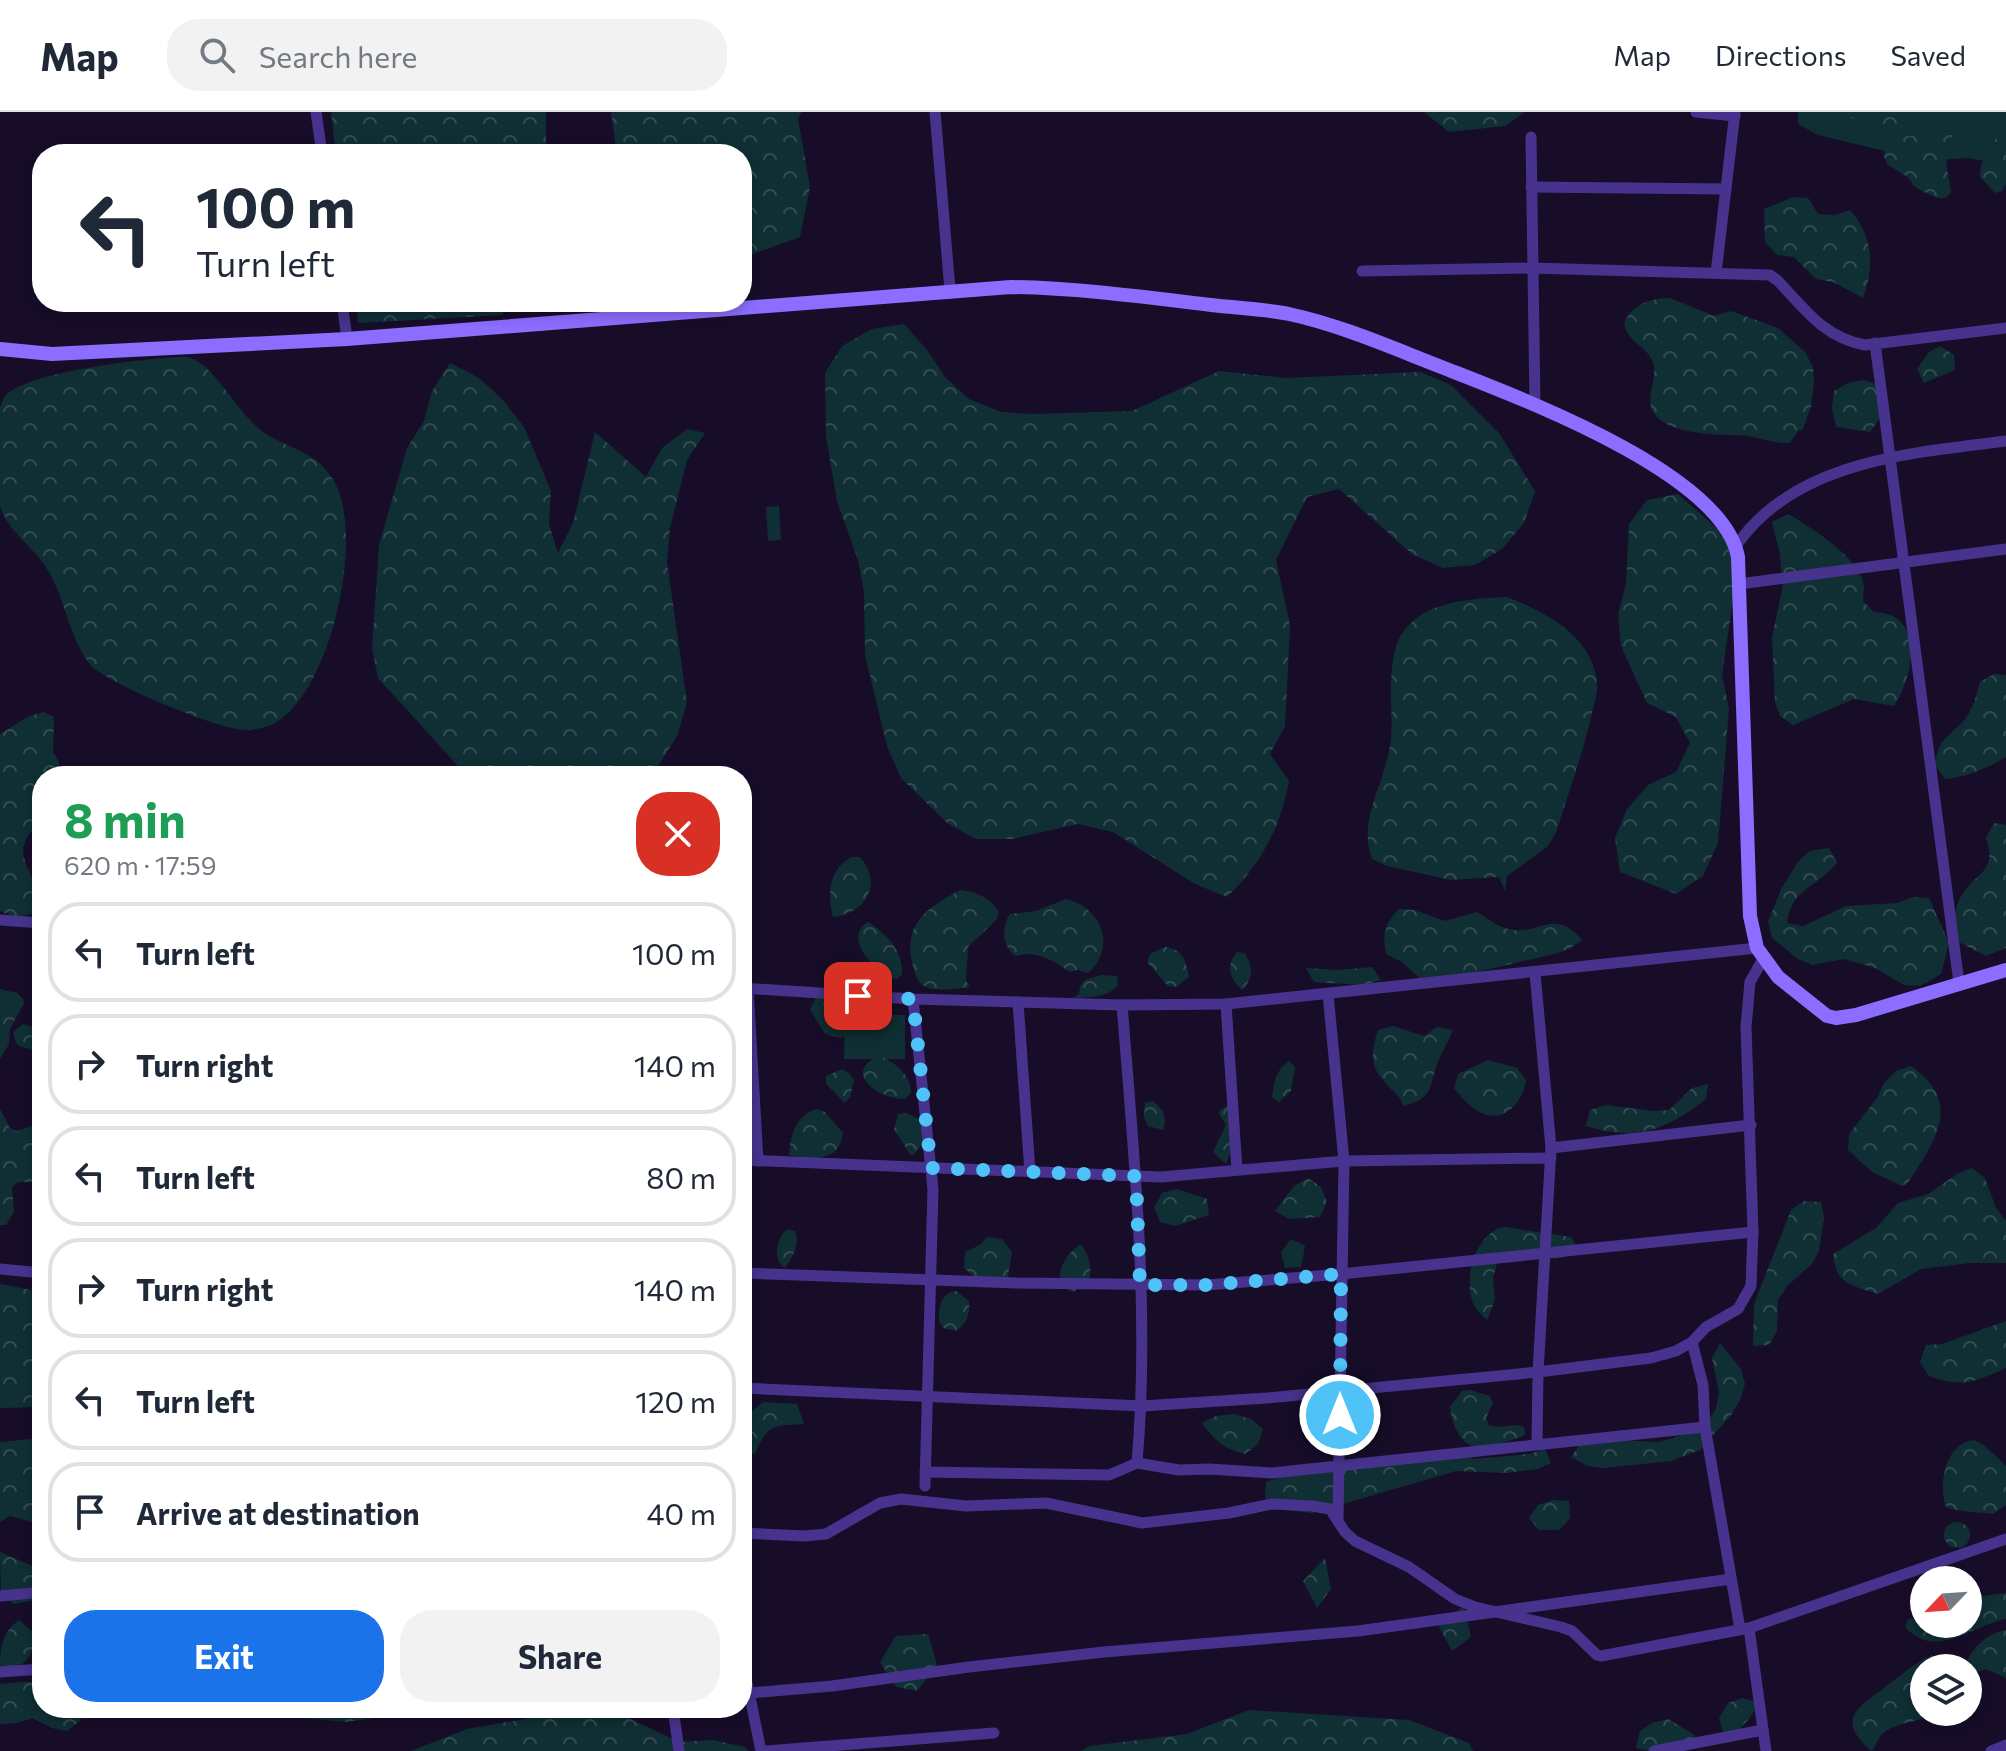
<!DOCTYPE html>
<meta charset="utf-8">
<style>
:root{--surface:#fff;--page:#f2f2f3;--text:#1f2937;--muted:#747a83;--line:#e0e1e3;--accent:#1a73e8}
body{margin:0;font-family:Commissioner,sans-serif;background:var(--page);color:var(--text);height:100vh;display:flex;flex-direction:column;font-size:30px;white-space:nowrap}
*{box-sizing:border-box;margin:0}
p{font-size:26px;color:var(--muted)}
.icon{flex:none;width:44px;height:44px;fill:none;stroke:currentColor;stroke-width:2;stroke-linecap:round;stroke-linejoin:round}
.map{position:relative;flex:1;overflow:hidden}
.panel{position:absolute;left:32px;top:654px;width:720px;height:952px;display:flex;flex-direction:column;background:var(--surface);border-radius:32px;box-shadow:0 4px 12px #0003}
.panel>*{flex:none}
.hud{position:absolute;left:32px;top:32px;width:720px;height:168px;border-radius:32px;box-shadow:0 4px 12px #0003;background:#fff;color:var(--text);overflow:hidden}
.needle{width:52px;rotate:245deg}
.buttons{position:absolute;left:1910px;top:1454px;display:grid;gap:16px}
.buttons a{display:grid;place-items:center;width:72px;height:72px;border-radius:50%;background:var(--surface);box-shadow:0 4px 12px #0003;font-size:40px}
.pin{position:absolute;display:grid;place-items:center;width:68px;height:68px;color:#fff;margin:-34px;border-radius:16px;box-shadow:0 4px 12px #0006}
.me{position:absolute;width:88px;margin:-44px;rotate:0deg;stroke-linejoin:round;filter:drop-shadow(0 0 6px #0008)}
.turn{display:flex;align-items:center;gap:28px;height:168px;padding:0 32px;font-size:36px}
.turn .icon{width:104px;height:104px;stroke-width:2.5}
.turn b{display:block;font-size:56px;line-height:68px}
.round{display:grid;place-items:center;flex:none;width:84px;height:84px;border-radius:32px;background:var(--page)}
.summary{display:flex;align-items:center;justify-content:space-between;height:136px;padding:0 32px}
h1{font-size:48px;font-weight:700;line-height:60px;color:#1e9e55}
.button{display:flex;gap:16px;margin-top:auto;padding:16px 32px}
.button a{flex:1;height:92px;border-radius:32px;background:var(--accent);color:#fff;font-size:32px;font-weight:700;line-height:92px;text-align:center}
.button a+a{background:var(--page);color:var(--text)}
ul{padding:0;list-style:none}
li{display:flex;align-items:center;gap:24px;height:100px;margin:0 16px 12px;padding:0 16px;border:4px solid var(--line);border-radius:32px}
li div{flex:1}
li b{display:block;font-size:30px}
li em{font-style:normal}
header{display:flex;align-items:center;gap:48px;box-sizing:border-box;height:112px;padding:0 40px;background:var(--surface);border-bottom:2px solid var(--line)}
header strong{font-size:38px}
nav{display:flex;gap:44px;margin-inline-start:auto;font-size:28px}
.search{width:560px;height:72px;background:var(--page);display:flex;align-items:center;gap:20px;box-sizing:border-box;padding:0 28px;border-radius:32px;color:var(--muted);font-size:30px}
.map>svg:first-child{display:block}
.grass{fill:#0f2f34}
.forest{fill:url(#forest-crowns)}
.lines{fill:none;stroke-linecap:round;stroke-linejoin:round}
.street{stroke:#47338d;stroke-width:11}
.secondary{stroke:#8b6dff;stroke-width:14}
.route{stroke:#4fc3f7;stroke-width:14;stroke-dasharray:0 25.2}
</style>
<header>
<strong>Map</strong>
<div class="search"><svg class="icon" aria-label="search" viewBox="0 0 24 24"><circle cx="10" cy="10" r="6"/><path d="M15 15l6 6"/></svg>Search here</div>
<nav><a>Map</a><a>Directions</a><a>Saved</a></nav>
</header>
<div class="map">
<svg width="2006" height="1639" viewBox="0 0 2006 1639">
<defs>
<pattern id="forest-crowns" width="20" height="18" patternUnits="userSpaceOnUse" patternTransform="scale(2)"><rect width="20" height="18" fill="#0f2f34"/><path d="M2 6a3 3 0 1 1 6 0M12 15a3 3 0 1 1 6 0" fill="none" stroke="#324c52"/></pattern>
</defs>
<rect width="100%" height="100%" fill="#170d29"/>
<!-- grass -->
<g class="grass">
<path d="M1798,0H2006V53L1969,46L1926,49L1818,23L1798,12Z"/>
<path d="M779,394L781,428L768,429L766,395Z"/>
<path d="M845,902L905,903V947H844Z"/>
</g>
<!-- forest -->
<g class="forest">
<path d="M331,0H546V33C478,48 404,46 335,35Z"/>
<path d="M611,0H802L798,7L810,75L800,125L742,146V42H627L616,35Z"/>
<path d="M1424,0H1525L1505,14L1449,20Z"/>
<path d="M1810,0H1928L1922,9L1908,17L1861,10L1840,1L1825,4Z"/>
<path d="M1944,9L1951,11L1955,18L1949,33L1946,50L1951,80L1946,86H1937L1920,78L1913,73L1909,66L1888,53L1884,45L1885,27L1892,24H1924L1937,12Z"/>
<path d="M2006,16V72L2002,79L1995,81L1980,65L1981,52L1991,40L1998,19Z"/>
<path d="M1793,85L1808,86L1818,102L1835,103L1850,98C1873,124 1875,154 1863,186L1833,170L1816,167L1794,145L1777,143L1765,130L1764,97Z"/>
<path d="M1670,186L1714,204L1731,199L1778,216L1805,240L1813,255L1814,271L1811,295L1802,319L1799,318L1790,331C1775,332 1762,326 1747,324C1723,322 1660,325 1651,295C1647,280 1660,260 1651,246C1643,233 1630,231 1624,213C1629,193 1651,186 1670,186Z"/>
<path d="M356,190H503V203L358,211Z"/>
<path d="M904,212L927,238L945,265L969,287L1001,300L1033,302L1132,299L1219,259L1286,266L1420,260L1451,273L1499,321L1535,379L1524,411L1502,437L1475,453L1443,456L1412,442L1339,377L1307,385L1276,448L1290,513L1285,614L1270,642L1289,669C1280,716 1262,751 1227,785L1195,772L1113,720L1078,712L1012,727H976L947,711L901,666L887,634L865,543L864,480L858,448L837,389L826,324L825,261L842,234L872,217Z"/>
<path d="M1940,234L1954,243L1955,258L1924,271L1917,257L1929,240Z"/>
<path d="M175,245C181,245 188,245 193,247C218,257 239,306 269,324C296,339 320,341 336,373C364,429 330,583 273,612C262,617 249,619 237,617C210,613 104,571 89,551C68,523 65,485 47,457C34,435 7,419 0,394C0,387 0,377 0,369C0,345 0,321 0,296C0,296 4,285 4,285C26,259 141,248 175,245Z"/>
<path d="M450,251L479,266L503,288L524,315L551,379L549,412L558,441L573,411L595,320L646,365L662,336L687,317L705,321L687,348L670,416L667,450L687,590L677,624L652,664H467L378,566L372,536L379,433L407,336L424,309L432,279Z"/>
<path d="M1864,268L1879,273L1880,306L1870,320L1836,315L1832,296L1834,279L1848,271Z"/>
<path d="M1678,382L1730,428L1737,460L1722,563L1729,597L1718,731L1703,764L1676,782L1620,760L1615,726L1627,697L1648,673L1676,660L1690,631L1676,605L1647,591L1621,534L1618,503L1626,472L1629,412L1647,388Z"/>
<path d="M1788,402C1810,415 1857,444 1863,470C1865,475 1863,483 1863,489L1874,500C1926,501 1914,564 1894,594L1854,587L1793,613L1780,604L1775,590L1772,525L1783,474L1780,442L1772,410Z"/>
<path d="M1507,485C1545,499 1594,526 1597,571C1598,581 1594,592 1592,601C1583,642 1568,681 1556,721L1547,735L1507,764L1505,779L1499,765L1451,768L1387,754L1372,747C1358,708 1382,677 1389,639C1394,618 1390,593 1391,571C1392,556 1393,536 1401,523C1423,488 1471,487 1507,485Z"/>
<path d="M1994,562L2006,563V645C1987,656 1967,665 1945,667L1935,653C1940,618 1955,625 1969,601C1975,591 1977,580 1980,570Z"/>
<path d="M44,600L54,605L53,640L59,649L57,664H42V748L39,743V721L35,716C5,745 42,765 42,797C27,805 16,807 0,799V622L29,604Z"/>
<path d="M1994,711L2006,713V836L1986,844L1957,829C1954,812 1953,794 1964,780C1980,758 1997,758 1986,726Z"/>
<path d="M1829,736L1837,751C1817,776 1792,775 1787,811L1803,814L1846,794L1897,791L1913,785L1929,786L1949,831L1941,862L1920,874L1904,873L1875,856L1844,847L1812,853L1798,847L1772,826L1768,810L1781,777L1798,750L1810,739Z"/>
<path d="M852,745H860C883,771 867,801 833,805C827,782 829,756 852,745Z"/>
<path d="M960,778C976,779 990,787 999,799L997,807L968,835L966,869L970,875C957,876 938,880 926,875C918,872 915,862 913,854C902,812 926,797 960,778Z"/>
<path d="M1066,787C1102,795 1117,836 1088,861L1078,858L1070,860C1054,849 1035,837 1016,844C1002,835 1001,815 1010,802L1036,799Z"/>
<path d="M1399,797L1414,798L1445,809L1477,800C1486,805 1495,813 1505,816C1536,827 1554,793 1582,828L1569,837L1554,842L1426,872L1402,850L1386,842C1382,822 1385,811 1399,797Z"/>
<path d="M868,810C887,822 903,839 902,862L896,868C876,861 841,826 868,810Z"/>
<path d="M1165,835C1183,837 1186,849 1189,865L1176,875L1168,874L1147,850L1150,842Z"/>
<path d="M1237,840L1245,841C1253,857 1254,865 1242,878C1230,867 1225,854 1237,840Z"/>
<path d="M1372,855L1381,868L1363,873L1314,870L1306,856L1339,858Z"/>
<path d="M1101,863L1117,864L1118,873C1106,887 1090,885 1072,886L1079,882L1080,874L1085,868Z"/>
<path d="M0,877L17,881L23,887L24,891L10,917L9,932L0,947Z"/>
<path d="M826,882L842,890L851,905L848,921L841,926L825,922L810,898L817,883Z"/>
<path d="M23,912L42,918V942C33,935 23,938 16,931L13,920Z"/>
<path d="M1393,914L1424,924L1437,915L1453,918C1449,928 1443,938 1439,947C1428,973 1436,986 1403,994C1401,986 1398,984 1392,978C1371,957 1369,946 1378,918Z"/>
<path d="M879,944C895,950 911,963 911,981L905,987C881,988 840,961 879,944Z"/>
<path d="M1488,948L1517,956L1526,968C1523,991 1502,1014 1478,999C1469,994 1461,984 1454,977L1458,962Z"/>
<path d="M1289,949L1295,955L1291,979L1279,990L1272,985C1274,970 1276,958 1289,949Z"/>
<path d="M1911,954C1964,991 1935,1029 1908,1071L1902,1074L1872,1060L1848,1038L1849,1022L1877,986L1884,971L1896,959Z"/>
<path d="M842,957L849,961L854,968L850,985L845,991L826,972V964Z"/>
<path d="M1708,972L1706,987C1665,1019 1637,1029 1586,1014L1590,998L1605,993L1653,999L1669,998L1692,976Z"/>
<path d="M1152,989C1163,996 1168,1005 1163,1018L1148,1014L1144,1006L1145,991Z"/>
<path d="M1231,991L1232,1037L1226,1052L1213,1040L1226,1013L1218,1000Z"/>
<path d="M0,997L10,1016L16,1019L32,1014L40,1027V1043L34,1047L33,1070H18L12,1075L14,1100L6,1113H0Z"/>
<path d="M817,997L825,1000L843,1021C839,1051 813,1047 789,1043C790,1024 796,1002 817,997Z"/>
<path d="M907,1001L922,1009C925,1024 924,1034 911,1044L894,1017L898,1002Z"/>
<path d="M1972,1056L1985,1066L1996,1096L2006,1109V1151H1969L1921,1157L1878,1182C1851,1173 1836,1173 1833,1142L1876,1116L1898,1091L1928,1082L1957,1062Z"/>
<path d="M1308,1066L1321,1075L1327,1090L1320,1105L1289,1107L1275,1099L1294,1074Z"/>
<path d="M1177,1077L1207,1087L1209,1103L1175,1114L1160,1110L1154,1095L1162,1081Z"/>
<path d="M1804,1089L1821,1090L1824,1105L1819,1139L1812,1152L1787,1174L1778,1188L1777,1219L1769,1233L1753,1234L1754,1192L1791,1098Z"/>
<path d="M1505,1115L1571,1125L1575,1132L1573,1140L1562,1146L1498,1148L1493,1166L1495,1188L1487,1208C1480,1202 1475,1196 1472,1188C1464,1163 1477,1119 1505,1115Z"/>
<path d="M787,1117L795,1119C800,1133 793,1144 785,1156C772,1147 776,1127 787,1117Z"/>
<path d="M987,1125L1002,1127L1012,1140L1007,1171L977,1168L964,1156L965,1140L980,1133Z"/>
<path d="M1291,1127L1305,1134L1301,1155L1285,1156L1281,1140Z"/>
<path d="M1081,1132C1090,1145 1093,1157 1088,1172L1073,1180C1047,1171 1065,1141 1081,1132Z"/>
<path d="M0,1172L42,1180V1295L0,1296Z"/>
<path d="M956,1179L969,1189C970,1203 967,1211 956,1219L943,1216L939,1209C939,1194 940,1182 956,1179Z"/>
<path d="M2006,1209V1256C1974,1270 1963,1276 1929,1264L1920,1250L1926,1233L1942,1232Z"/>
<path d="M1720,1231L1741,1257L1745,1272L1740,1288L1731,1303L1700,1338L1671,1349L1604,1356L1588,1354L1571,1345L1580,1332L1596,1327L1659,1330L1677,1325L1707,1310L1716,1297L1719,1281L1712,1246Z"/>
<path d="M1470,1278L1490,1284L1493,1291L1486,1306L1489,1313C1503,1318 1511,1310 1524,1315L1525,1323C1515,1328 1483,1337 1473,1334C1459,1331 1451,1308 1450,1295L1462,1279Z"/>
<path d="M763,1290L797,1292L804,1312C772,1314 768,1312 755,1342H742V1303L751,1300Z"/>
<path d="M1234,1302L1251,1307L1263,1317L1258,1332L1245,1342C1224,1337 1215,1329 1202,1311L1216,1304Z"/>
<path d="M42,1326V1413L10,1404L0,1410V1330Z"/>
<path d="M1974,1328L1985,1334L2006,1354V1393L1993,1402C1979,1400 1959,1400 1946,1395C1938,1372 1945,1331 1974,1328Z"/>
<path d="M1545,1337L1551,1351L1537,1357L1506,1361L1456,1359L1312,1401L1294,1399L1265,1386L1266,1370L1281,1365L1445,1338L1475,1347L1529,1342Z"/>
<path d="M1553,1388L1569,1389L1570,1406L1559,1418H1539L1529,1406L1538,1393Z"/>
<circle cx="1957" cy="1423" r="13"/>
<path d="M0,1440L30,1453L42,1462V1482L35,1488L14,1492L1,1482Z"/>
<path d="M1325,1446L1331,1477L1317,1496L1303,1469Z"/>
<path d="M2006,1481V1507C1970,1514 1936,1549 1905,1515L1908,1507L1924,1505V1512H1968V1486Z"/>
<path d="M1464,1494L1471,1525L1452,1539L1438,1513Z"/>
<path d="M19,1508L32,1519C37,1548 23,1552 0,1565C0,1538 0,1522 19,1508Z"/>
<path d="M2006,1518V1566L1986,1557L1971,1563L1968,1556L1964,1555C1973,1536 1985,1522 2006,1518Z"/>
<path d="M928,1522L937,1553L917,1579L896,1575L880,1550L896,1524Z"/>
<path d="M1932,1543L1946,1556H1924V1600H1939C1921,1611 1899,1608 1882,1622C1878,1627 1875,1634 1872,1639C1836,1608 1856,1597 1884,1576C1900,1564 1914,1551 1932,1543Z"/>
<path d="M21,1570H42V1596H85L80,1609L67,1619L52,1616L32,1606L17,1611L0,1612V1572Z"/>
<path d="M1743,1586L1758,1591C1750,1608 1742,1617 1725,1626L1719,1606L1728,1591Z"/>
<path d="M197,1596H447L346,1610L250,1600L220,1605Z"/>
<path d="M1249,1598L1409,1608L1469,1631L1473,1639H1080L1090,1634L1187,1622Z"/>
<path d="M560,1601L622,1603L679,1630L713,1628L745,1635L748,1639H411L467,1617Z"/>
<path d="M1668,1607L1695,1623L1689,1638L1649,1639L1636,1636L1640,1619L1652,1611Z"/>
</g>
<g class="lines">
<!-- street -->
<g class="street">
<path d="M316,0L322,42"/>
<path d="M935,0L950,178"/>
<path d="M1696,0L1735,4"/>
<path d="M1531,25L1535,292"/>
<path d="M1531,75L1726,77"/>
<path d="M1362,159L1533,156L1770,163L1778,169C1805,197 1824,226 1865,233L2006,216"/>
<path d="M1716,161L1735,0"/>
<path d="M342,190L347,227"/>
<path d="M1875,231L1959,871"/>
<path d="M1736,434C1795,348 1912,341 2006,329"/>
<path d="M1739,472L2006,437"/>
<path d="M0,808L42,811"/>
<path d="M1535,861L1551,1036L1538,1260L1537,1332"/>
<path d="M742,876L913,887L1122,893L1226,892L1757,836"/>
<path d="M748,876L758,1049"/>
<path d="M1328,882L1344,1049L1338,1407"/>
<path d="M913,887L933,1077L925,1374"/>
<path d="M1018,890L1030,1060"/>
<path d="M1226,892L1237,1058"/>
<path d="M1122,893C1134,1045 1150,1199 1137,1351"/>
<path d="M1551,1036L1751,1013"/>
<path d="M742,1048L1161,1065L1344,1049L1551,1046"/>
<path d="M0,1157L42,1161"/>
<path d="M742,1161L1017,1171L1207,1173L1341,1162L1753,1120"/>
<path d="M1692,1230L1703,1273L1705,1315L1740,1517"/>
<path d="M742,1276L1142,1294L1267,1286L1538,1260L1651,1246L1676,1239L1692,1230L1706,1215L1738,1197L1751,1174L1753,1120L1746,915L1750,870L1763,847"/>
<path d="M925,1360L1109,1363L1137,1351L1179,1358L1209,1357L1272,1361L1705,1315"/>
<path d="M742,1421L804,1424L826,1422L880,1391L901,1387L966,1394L1046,1391L1142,1411L1229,1401L1272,1392L1312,1394L1330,1397L1345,1420L1355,1429L1409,1455L1455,1487L1475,1495L1561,1515L1572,1519L1597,1543L1601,1544L1749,1516L2006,1427"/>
<path d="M0,1484L42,1480"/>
<path d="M1749,1516L1766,1639"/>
<path d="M742,1546L761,1639"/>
<path d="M0,1560L42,1557"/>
<path d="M750,1581L832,1574L969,1555L1104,1540L1358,1519L1731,1467"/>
<path d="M673,1596L679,1639"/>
<path d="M766,1639L994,1621"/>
<path d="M1654,1639L1763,1618"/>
<path d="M1991,1639L2006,1633"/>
</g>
<!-- secondary -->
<path class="secondary" d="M0,237L52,242L347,227L1011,175C1079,176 1144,185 1211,193C1237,196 1264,197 1289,202C1340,213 1390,235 1439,254C1512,283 1722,359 1738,445L1750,804L1757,836L1778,865L1827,904L1836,906L1856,903L2006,858"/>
</g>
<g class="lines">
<!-- route -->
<path class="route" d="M858,884L913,887L931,1056L1136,1064L1140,1173H1207L1341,1162L1340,1303"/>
</g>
</svg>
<div class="buttons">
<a><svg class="needle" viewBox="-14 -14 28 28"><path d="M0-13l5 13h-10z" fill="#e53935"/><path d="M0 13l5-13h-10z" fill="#747a83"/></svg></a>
<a><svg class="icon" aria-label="layers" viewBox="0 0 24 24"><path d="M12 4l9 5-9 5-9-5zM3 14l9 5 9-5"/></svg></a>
</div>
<div class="pin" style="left:858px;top:884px;background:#d93025"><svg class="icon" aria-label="arrive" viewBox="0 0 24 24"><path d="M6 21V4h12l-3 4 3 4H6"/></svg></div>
<svg class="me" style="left:1340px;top:1303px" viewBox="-20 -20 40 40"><circle r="17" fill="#4fc3f7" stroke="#fff" stroke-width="3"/><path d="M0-11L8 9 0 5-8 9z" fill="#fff"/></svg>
<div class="hud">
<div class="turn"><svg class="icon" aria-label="left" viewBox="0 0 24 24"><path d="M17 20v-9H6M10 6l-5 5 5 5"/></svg><div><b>100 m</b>Turn left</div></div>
</div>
<section class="panel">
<div class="summary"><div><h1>8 min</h1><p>620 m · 17:59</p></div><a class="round" style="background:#d93025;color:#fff"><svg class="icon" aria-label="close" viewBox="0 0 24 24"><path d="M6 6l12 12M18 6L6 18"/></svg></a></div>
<ul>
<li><svg class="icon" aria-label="left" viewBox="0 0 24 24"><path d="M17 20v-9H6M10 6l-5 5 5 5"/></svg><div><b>Turn left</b></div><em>100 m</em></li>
<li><svg class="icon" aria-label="right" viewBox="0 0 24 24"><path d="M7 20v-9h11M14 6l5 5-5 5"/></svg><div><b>Turn right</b></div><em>140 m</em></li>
<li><svg class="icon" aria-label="left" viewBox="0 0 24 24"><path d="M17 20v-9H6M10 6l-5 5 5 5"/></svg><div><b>Turn left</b></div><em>80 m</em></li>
<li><svg class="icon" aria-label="right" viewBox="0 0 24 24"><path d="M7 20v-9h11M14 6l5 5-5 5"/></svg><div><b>Turn right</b></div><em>140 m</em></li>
<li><svg class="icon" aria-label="left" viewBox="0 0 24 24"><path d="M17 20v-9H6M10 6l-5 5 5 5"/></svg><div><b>Turn left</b></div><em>120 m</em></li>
<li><svg class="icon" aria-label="arrive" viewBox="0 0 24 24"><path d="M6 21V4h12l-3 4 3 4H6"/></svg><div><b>Arrive at destination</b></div><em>40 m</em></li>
</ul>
<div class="button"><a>Exit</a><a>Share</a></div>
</section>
</div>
